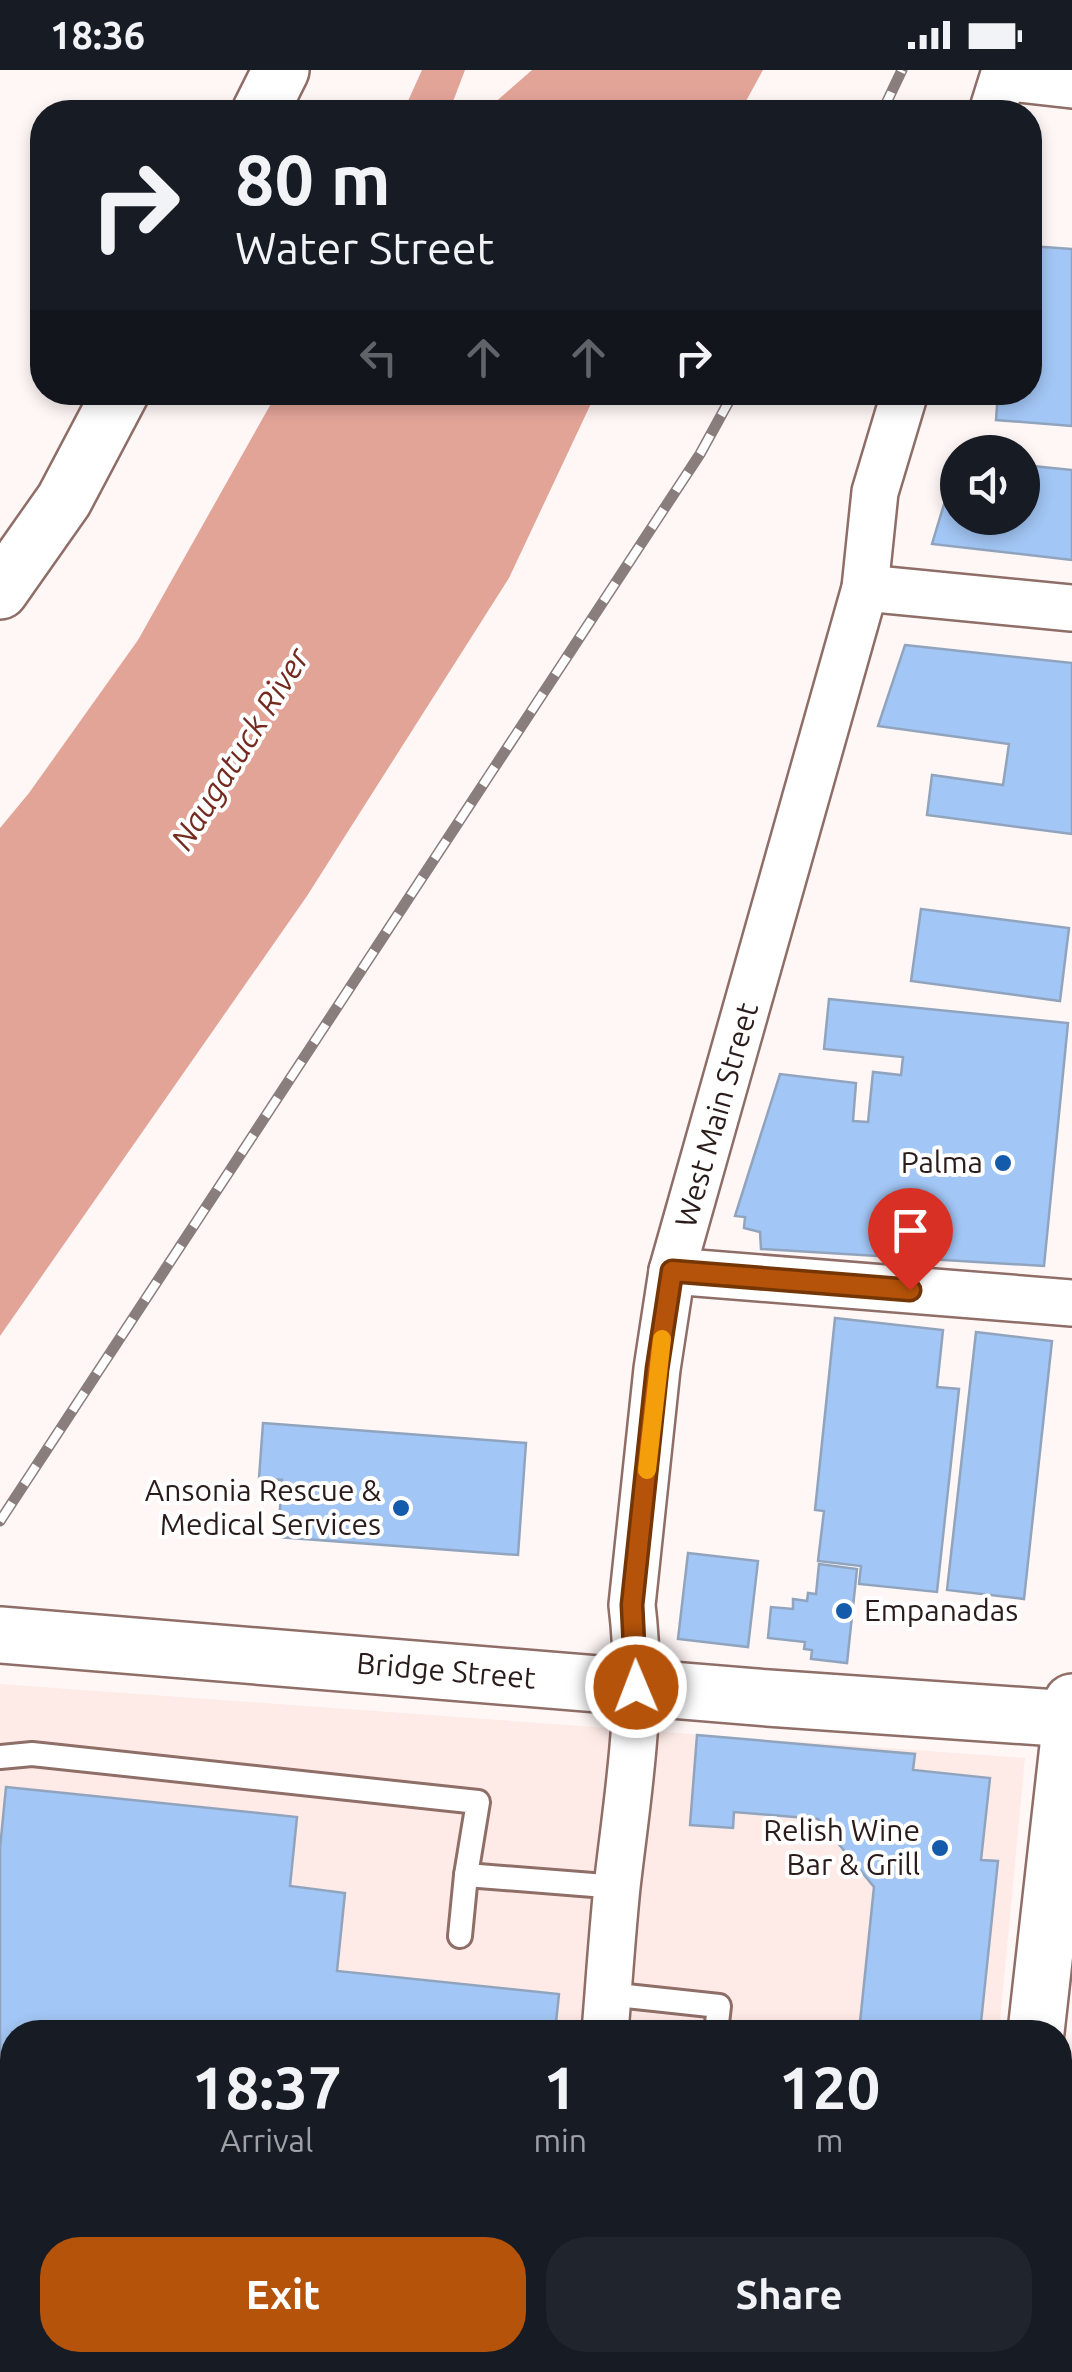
<!DOCTYPE html>
<style>
:root{--surface:#171b24;--page:#20242c;--text:#f1f3f6;--muted:#9ea1a6;--accent:#b45309}
body{margin:0;font-family:Ubuntu,sans-serif;background:var(--page);color:var(--text);height:100vh;display:flex;flex-direction:column;font-size:38px;white-space:nowrap}
*{box-sizing:border-box;margin:0}
p{font-size:32px;color:var(--muted)}
.icon{flex:none;width:55px;height:55px;fill:none;stroke:currentColor;stroke-width:2;stroke-linecap:round;stroke-linejoin:round}
.map{position:relative;flex:1;overflow:hidden}
.details{position:absolute;left:0px;top:1950px;width:1072px;height:352px;display:flex;flex-direction:column;background:var(--surface);border-radius:40px 40px 0 0;box-shadow:0 5px 15px #0003}
.details>*{flex:none}
.top-card{position:absolute;left:30px;top:30px;width:1012px;height:305px;border-radius:40px;box-shadow:0 5px 15px #0003;background:#171b24;color:var(--text);overflow:hidden}
.fabs{position:absolute;left:940px;top:365px;display:grid;gap:20px}
.fabs a{display:grid;place-items:center;width:100px;height:100px;border-radius:50%;background:var(--surface);box-shadow:0 5px 15px #0003;font-size:50px}
.pin{position:absolute;display:grid;place-items:center;width:85px;height:85px;color:#fff;margin:-102px -42px;border-radius:50% 50% 50% 0;rotate:-45deg;box-shadow:0 0 10px #0007}
.pin .icon{rotate:45deg}
.me{position:absolute;width:110px;margin:-55px;rotate:359deg;stroke-linejoin:round;filter:drop-shadow(0 0 8px #0008)}
.turn{display:flex;align-items:center;gap:35px;height:210px;padding:0 40px;font-size:45px}
.turn .icon{width:130px;height:130px;stroke-width:2.5}
.turn b{display:block;font-size:70px;line-height:85px}
.lanes{display:flex;align-items:center;height:95px;padding:0 40px;background:#0003;justify-content:center;gap:50px;direction:ltr}
.lanes .off{opacity:.35}
.eta{display:flex;justify-content:space-evenly;align-items:center;height:170px;text-align:center}
.eta b{font-size:60px;font-weight:700;line-height:70px}
.cta{display:flex;gap:20px;margin-top:auto;padding:20px 40px}
.cta a{flex:1;height:115px;border-radius:40px;background:var(--accent);color:#fff;font-size:40px;font-weight:700;line-height:115px;text-align:center}
.cta a+a{background:var(--page);color:var(--text)}
.status{display:flex;justify-content:space-between;align-items:center;height:70px;padding:0 50px;background:var(--surface);direction:ltr}
.status svg{height:28px;fill:currentColor}
.map>svg:first-child{display:block}
.built{fill:#feebe7}
.water{fill:#e3a498}
.building{fill:#a2c6f5;stroke:#91a4be;stroke-width:2.5}
.lines{fill:none;stroke-linecap:round;stroke-linejoin:round}
.lane-casing{stroke:#8f6e67;stroke-width:28}
.street-casing{stroke:#8f6e67;stroke-width:50}
.secondary-casing{stroke:#8f6e67;stroke-width:60}
.primary-casing{stroke:#8f6e67;stroke-width:60}
.lane{stroke:#fff;stroke-width:22}
.street{stroke:#fff;stroke-width:45}
.secondary{stroke:#fff;stroke-width:55}
.primary{stroke:#fff;stroke-width:55}
.rail-casing{stroke:#8a7e7d;stroke-width:11}
.rail{stroke:#fff;stroke-width:8;stroke-dasharray:22;stroke-linecap:butt}
.route-casing{stroke:#753606;stroke-width:25}
.route{stroke:#b45309;stroke-width:18}
.slow{stroke:#f59e0b;stroke-width:18}
.poi-dot{fill:#145cab;stroke:#fff;stroke-width:4}
.labels{text-anchor:middle;stroke-width:8;stroke-linejoin:round;paint-order:stroke}
.street-label{font-size:30px;fill:#2a1c1a;stroke:#fff}
.poi-label{font-size:30px;fill:#2a1c1a;stroke:#fff;text-anchor:end}
.water-label{font-size:32px;font-style:italic;fill:#742a1f;stroke:#fff}
</style>
<div class="status"><b>18:36</b><svg viewBox="0 0 49 12"><path d="M0 12V9h3v3zM5 12V6h3v6zM10 12V3h3v9zM15 12V0h3v12zM26 1h20v11H26zM47 4h2v5h-2z"/></svg></div>
<div class="map">
<svg width="1072" height="2302" viewBox="0 0 1072 2302">
<rect width="100%" height="100%" fill="#fff7f6"/>
<!-- built -->
<path class="built" d="M0,1614L1025,1688L999,1962H12V2290H968L967,2302H0Z"/>
<!-- water -->
<g class="water">
<path d="M422,0H465L449,42H403Z"/>
<path d="M532,0H763L740,42H484Z"/>
<path d="M277,323H596L509,508L307,826L0,1266V758L29,723L138,570Z"/>
</g>
<!-- building -->
<g class="building">
<path d="M1030,176L1072,179V356L996,350L998,322H1030Z"/>
<path d="M958,388V448H1022V395L1072,400V490L932,474Z"/>
<path d="M905,575L1072,593V764L927,745L932,705L1003,715L1009,674L878,656Z"/>
<path d="M921,839L1069,858L1060,931L911,911Z"/>
<path d="M829,929L1068,953L1044,1196L761,1179L760,1162L744,1158L745,1147L735,1146L780,1004L856,1013L853,1051L868,1052L873,1002L901,1005L903,987L824,979Z"/>
<path d="M835,1248L943,1260L937,1317L959,1319L937,1522L859,1514L861,1496L818,1491L824,1441L815,1440Z"/>
<path d="M976,1262L1052,1271L1024,1529L947,1520Z"/>
<path d="M263,1353L526,1373L518,1485L278,1467L282,1410L259,1408Z"/>
<path d="M688,1483L758,1491L748,1577L678,1569Z"/>
<path d="M819,1494L857,1499L847,1593L811,1589L812,1580L804,1579L805,1572L768,1568L771,1537L793,1539V1529L807,1531L808,1523L816,1524Z"/>
<path d="M697,1665L915,1684L913,1700L990,1708L981,1790L998,1791L980,1962H859L874,1817L818,1749L734,1742L733,1758L690,1755Z"/>
<path d="M6,1717L297,1747L290,1816L345,1823L337,1901L559,1924L555,1962H12V2290H520L519,2302H0V1778Z"/>
<path d="M1072,2117V2206L1066,2205Z"/>
<path d="M1066,2205L1072,2206V2284L1061,2283Z"/>
<path d="M1060,2288L1072,2289V2302H1057Z"/>
<path d="M627,2290H953L951,2302H626Z"/>
</g>
<g class="lines">
<!-- lane casing -->
<g class="lane-casing">
<g id="lane">
<path d="M0,1687L32,1684L478,1732L466,1805L618,1817"/>
<path d="M460,1866L466,1805"/>
<path d="M608,1924L719,1936L716,1962"/>
</g>
</g>
<!-- street casing -->
<g class="street-casing">
<g id="street">
<path d="M992,42L1003,7L1072,15"/>
<path d="M865,518L1072,538"/>
<path d="M672,1201L1072,1233"/>
<path d="M605,1962C609,1914 612,1866 617,1817C628,1721 644,1633 632,1535L657,1299L672,1201L865,518L875,422L905,322"/>
<path d="M574,2302L575,2290"/>
</g>
</g>
<!-- secondary casing -->
<g class="secondary-casing">
<g id="secondary">
<path d="M260,42L281,0"/>
<path d="M0,521L64,430L121,322"/>
<path d="M1036,1962L1071,1649"/>
<path d="M1000,2302L1001,2290"/>
</g>
</g>
<!-- primary casing -->
<g class="primary-casing">
<path id="primary" d="M0,1565L768,1628L1071,1649L1072,1632"/>
</g>
<!-- lane -->
<use href="#lane" class="lane"/>
<!-- street -->
<use href="#street" class="street"/>
<!-- secondary -->
<use href="#secondary" class="secondary"/>
<!-- primary -->
<use href="#primary" class="primary"/>
<!-- rail casing -->
<g class="rail-casing">
<g id="rail">
<path d="M882,42L902,0"/>
<path d="M0,1451L700,384L734,322"/>
</g>
</g>
<!-- rail -->
<use href="#rail" class="rail"/>
</g>
<g class="lines">
<!-- route casing -->
<g class="route-casing">
<path id="route" d="M636,1617L632,1535L657,1299L672,1201L910,1220"/>
</g>
<!-- route -->
<use href="#route" class="route"/>
<!-- slow -->
<path class="slow" d="M647,1400L662,1269"/>
</g>
<!-- markers -->
<g class="poi-dot">
<circle cx="1003" cy="1093" r="10"/>
<circle cx="401" cy="1438" r="10"/>
<circle cx="844" cy="1541" r="10"/>
<circle cx="940" cy="1778" r="10"/>
</g>
<g class="labels">
<!-- street labels -->
<g class="street-label">
<text transform="translate(717 1045) rotate(-74)" y="10">West Main Street</text>
<text transform="translate(446 1601) rotate(5)" y="10">Bridge Street</text>
</g>
<!-- poi labels -->
<g class="poi-label">
<text x="983" y="1103">Palma</text>
<text x="381" y="1431">Ansonia Rescue &amp;<tspan x="381" dy="34">Medical Services</tspan></text>
<text x="864" y="1551" text-anchor="start">Empanadas</text>
<text x="920" y="1771">Relish Wine<tspan x="920" dy="34">Bar &amp; Grill</tspan></text>
</g>
<!-- water labels -->
<g class="water-label">
<text transform="translate(240 679) rotate(-58)" y="11">Naugatuck River</text>
</g>
</g>
</svg>
<div class="fabs">
<a><svg class="icon" aria-label="sound" viewBox="0 0 24 24"><path d="M4 9h4l5-4v14l-5-4H4zM17 9q2 3 0 6"/></svg></a>
</div>
<div class="pin" style="left:910px;top:1220px;background:#d93025"><svg class="icon" aria-label="arrive" viewBox="0 0 24 24"><path d="M6 21V4h12l-3 4 3 4H6"/></svg></div>
<svg class="me" style="left:636px;top:1617px" viewBox="-20 -20 40 40"><circle r="17" fill="#b45309" stroke="#fff" stroke-width="3"/><path d="M0-11L8 9 0 5-8 9z" fill="#fff"/></svg>
<div class="top-card">
<div class="turn"><svg class="icon" aria-label="right" viewBox="0 0 24 24"><path d="M7 20v-9h11M14 6l5 5-5 5"/></svg><div><b>80 m</b>Water Street</div></div>
<div class="lanes"><svg class="icon off" aria-label="left" viewBox="0 0 24 24"><path d="M17 20v-9H6M10 6l-5 5 5 5"/></svg><svg class="icon off" aria-label="ahead" viewBox="0 0 24 24"><path d="M12 20V5M6 11l6-6 6 6"/></svg><svg class="icon off" aria-label="ahead" viewBox="0 0 24 24"><path d="M12 20V5M6 11l6-6 6 6"/></svg><svg class="icon" aria-label="right" viewBox="0 0 24 24"><path d="M7 20v-9h11M14 6l5 5-5 5"/></svg></div>
</div>
<section class="details">
<div class="eta">
<div><b>18:37</b><p>Arrival</p></div>
<div><b>1</b><p>min</p></div>
<div><b>120</b><p>m</p></div>
</div>
<div class="cta"><a>Exit</a><a>Share</a></div>
</section>
</div>
